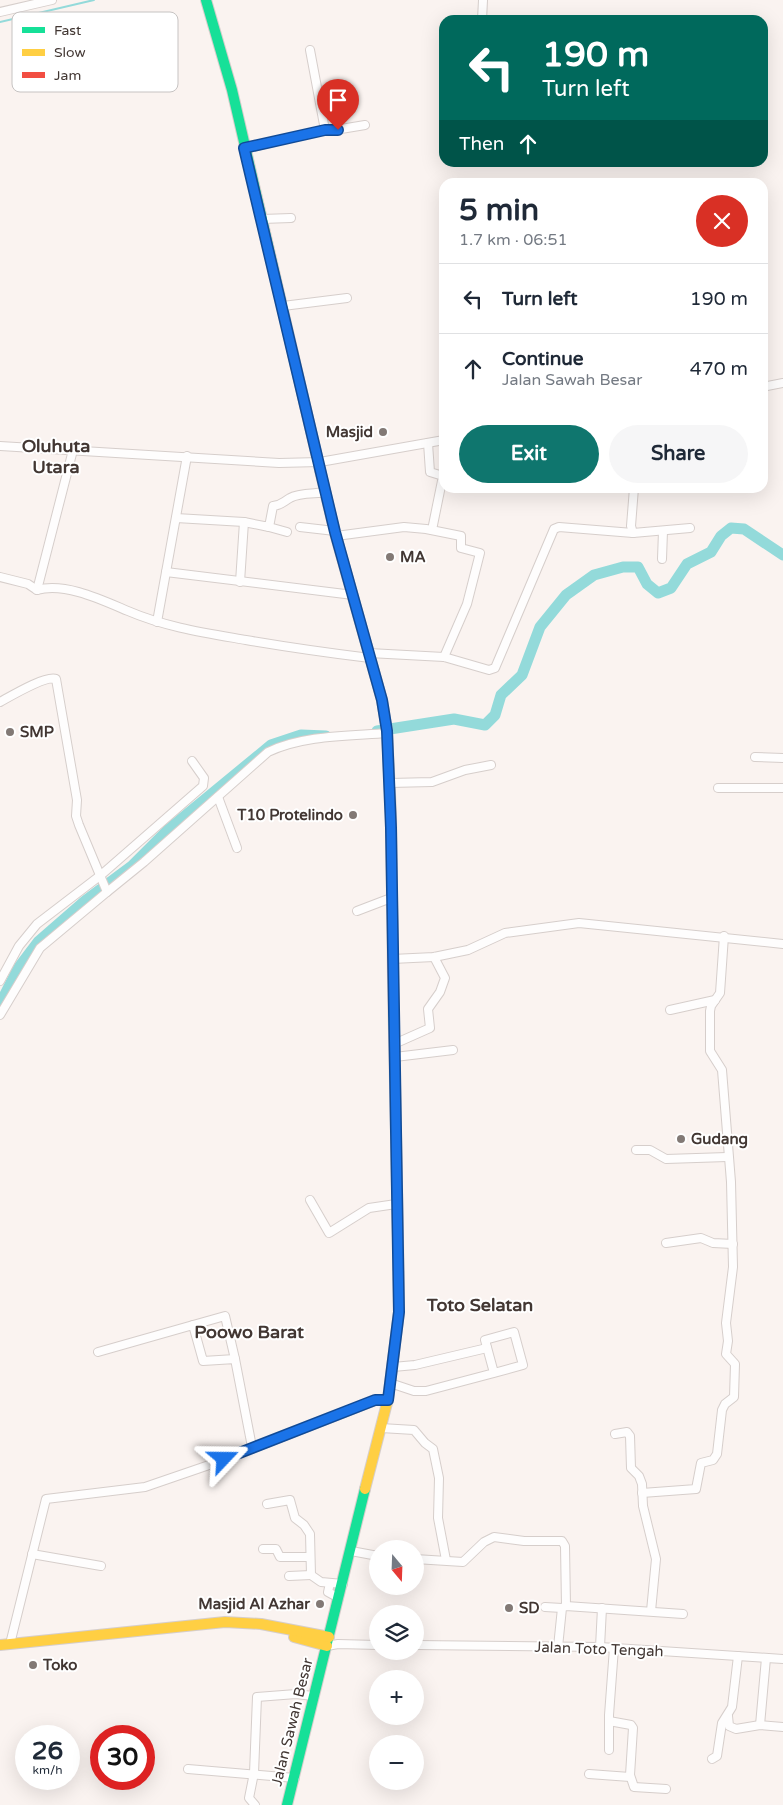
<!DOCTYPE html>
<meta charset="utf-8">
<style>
:root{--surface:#fff;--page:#f6f6f7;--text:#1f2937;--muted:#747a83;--line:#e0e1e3;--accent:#0f766e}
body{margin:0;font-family:"Varela Round",sans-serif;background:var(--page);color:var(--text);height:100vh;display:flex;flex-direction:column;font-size:19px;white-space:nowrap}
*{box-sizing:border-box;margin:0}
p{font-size:16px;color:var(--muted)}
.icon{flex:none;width:28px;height:28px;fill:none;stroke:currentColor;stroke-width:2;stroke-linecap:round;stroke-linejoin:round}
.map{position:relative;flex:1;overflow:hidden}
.details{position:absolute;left:439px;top:178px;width:329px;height:315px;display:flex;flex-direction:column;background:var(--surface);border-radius:15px;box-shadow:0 5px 20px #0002}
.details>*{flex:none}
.guide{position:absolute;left:439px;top:15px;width:329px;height:152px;border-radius:15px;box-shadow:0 5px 20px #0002;background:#00695c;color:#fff;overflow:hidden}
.needle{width:32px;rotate:161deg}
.buttons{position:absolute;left:369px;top:1540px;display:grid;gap:10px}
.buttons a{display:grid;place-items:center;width:55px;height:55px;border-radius:50%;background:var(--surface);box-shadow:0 5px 20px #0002;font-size:25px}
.speed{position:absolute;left:15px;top:1725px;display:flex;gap:10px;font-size:25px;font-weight:700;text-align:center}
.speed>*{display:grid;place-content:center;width:65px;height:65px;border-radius:50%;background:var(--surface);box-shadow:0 5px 20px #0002;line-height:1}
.speed small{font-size:12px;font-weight:400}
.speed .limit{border:8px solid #d22;background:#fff;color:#111}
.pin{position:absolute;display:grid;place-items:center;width:42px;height:42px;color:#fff;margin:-51px -21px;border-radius:50% 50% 50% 0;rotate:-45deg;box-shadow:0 0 5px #0007}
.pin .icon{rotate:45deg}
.me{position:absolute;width:55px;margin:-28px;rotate:67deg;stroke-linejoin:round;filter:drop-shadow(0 0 4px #0008)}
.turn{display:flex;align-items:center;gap:18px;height:105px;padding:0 20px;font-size:22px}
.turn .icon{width:65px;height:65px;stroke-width:2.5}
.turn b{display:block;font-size:35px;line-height:42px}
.then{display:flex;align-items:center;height:48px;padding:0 20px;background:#0003;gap:10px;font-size:19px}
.round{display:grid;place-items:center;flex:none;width:52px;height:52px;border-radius:26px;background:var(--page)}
.summary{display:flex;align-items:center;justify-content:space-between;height:85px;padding:0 20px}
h1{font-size:30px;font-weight:700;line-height:38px}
.primary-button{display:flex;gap:10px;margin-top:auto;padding:10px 20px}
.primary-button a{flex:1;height:58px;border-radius:30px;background:var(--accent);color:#fff;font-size:20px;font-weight:700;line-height:58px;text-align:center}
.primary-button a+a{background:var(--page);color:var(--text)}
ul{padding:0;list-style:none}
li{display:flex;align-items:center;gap:15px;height:70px;padding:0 20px;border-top:1px solid var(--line)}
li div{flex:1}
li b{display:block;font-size:19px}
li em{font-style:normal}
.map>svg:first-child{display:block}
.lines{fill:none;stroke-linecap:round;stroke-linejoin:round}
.stream{stroke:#93dada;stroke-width:2}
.river{stroke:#93dada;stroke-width:11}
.street-casing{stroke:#d6cecb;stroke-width:10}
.fast-casing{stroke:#d6cecb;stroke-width:12}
.slow-casing{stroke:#d6cecb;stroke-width:12}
.jam-casing{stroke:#d6cecb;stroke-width:12}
.street{stroke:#fefdfd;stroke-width:8}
.fast{stroke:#16e098;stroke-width:10}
.slow{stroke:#ffcf43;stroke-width:10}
.jam{stroke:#f24e42;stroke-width:10}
.route-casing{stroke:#114b97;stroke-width:12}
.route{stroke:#1a73e8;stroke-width:9}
.poi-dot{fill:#827975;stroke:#fff;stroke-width:2}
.labels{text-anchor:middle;stroke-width:4;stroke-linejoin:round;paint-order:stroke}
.poi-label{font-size:15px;font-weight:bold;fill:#423733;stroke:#fff;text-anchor:start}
.street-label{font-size:15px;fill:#423733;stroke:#fff}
.quarter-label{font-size:18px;font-weight:bold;fill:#423733;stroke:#fff}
.key{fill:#fff;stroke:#c6c3c2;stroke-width:1}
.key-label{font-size:14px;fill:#423733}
</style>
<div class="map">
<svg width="783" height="1805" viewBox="0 0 783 1805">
<rect width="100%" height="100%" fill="#faf3f0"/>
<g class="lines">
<!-- stream -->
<path class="stream" d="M0,22L94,0"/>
<!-- river -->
<g class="river">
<path d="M377,731L454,719L485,725L495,715L501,695L522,675L540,627L566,595L594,575L623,567H638L647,584L658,593L671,588L687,564L711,552L721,536L731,528L744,529L783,555"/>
<path d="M0,1004L19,967L38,942L85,901L132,866L169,829L271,745L301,735L326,736"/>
</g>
<!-- street casing -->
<g class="street-casing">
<g id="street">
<path d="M0,12L52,0"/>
<path d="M482,20L483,0"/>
<path d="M325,130L329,131L365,125"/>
<path d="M244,149L325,130L310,50"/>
<path d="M262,219L291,218"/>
<path d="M283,306L347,298"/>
<path d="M762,387L783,383"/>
<path d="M428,443L430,472L443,476L432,530"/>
<path d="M0,446L279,463L320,462L444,440"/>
<path d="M634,488L631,526L633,533L690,528"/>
<path d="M176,518L244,522L269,527L273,506C282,505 283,502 290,498C299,492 317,494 326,492"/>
<path d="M269,527L287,532"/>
<path d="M300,527L335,531"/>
<path d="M336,536L404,527L426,529L461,536V548L480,553L467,604L444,657"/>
<path d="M662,559L663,531"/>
<path d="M166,572L353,595"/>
<path d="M0,577L28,584L37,590C65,582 102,600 128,611C165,627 206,633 246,640C287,647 329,653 370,658"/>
<path d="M240,582L244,522"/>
<path d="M37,590L73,450"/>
<path d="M157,622L187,456"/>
<path d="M369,653L444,657L489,670L495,668L554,529L559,527L633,533"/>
<path d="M0,702C11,696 46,675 56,679L77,800L76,816L79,825L107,892L144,862L268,752C303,735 349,736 387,733"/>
<path d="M755,757L783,758"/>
<path d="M390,783L432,782L465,770L491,765"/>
<path d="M718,788H783"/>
<path d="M218,797L237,848"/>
<path d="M357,911L391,898"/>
<path d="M392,959L434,957L468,950L505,933L579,923L783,944"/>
<path d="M0,981L19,946L37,924L101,875L203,786L204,778L192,761"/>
<path d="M670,1010L715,1000"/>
<path d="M0,1015L40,948L107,892"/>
<path d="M394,1044L430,1028L428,1009L440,992L445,978L434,957"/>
<path d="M395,1057L453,1050"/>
<path d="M636,1150H650L666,1159L727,1157"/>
<path d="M310,1200L329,1233L369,1208L396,1204"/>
<path d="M666,1243L701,1238L713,1243L733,1244"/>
<path d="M193,1325L225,1316L235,1359"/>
<path d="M98,1352L193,1325L203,1361L235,1359L252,1447"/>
<path d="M393,1367L415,1365L487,1348"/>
<path d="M390,1383L414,1391H426L494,1373L485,1340L514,1332L523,1365L494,1373"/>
<path d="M381,1428L414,1430L425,1443L433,1449L439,1478L438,1518L446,1560"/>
<path d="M615,1434L627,1432L630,1436L631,1468L639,1476L642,1484L643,1506L656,1559L651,1611"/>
<path d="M642,1493L696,1489L701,1463L713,1460L717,1454L722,1410L725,1404L734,1397L735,1364L726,1354L728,1341L726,1323L733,1267L731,1182L722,1070L710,1051V1011L711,1006L720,993L724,936"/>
<path d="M267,1504L290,1500L295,1518L304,1525L310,1534L311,1575L321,1582L343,1584"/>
<path d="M263,1549H276L280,1557H309"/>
<path d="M351,1551L378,1556"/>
<path d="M32,1554L101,1566"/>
<path d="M415,1559L463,1562L484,1542L494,1537L524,1541H562L565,1546L566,1606"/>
<path d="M289,1576L311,1575"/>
<path d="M330,1583L328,1592L339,1598"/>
<path d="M545,1607L562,1608"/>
<path d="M10,1644L46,1499L145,1487L212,1464L375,1401L388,1399"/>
<path d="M415,1645L600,1647L783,1659"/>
<path d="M327,1646L338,1644L378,1645"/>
<path d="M558,1647L562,1608L566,1606L683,1614"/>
<path d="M600,1647L602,1608"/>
<path d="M728,1716L729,1726L736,1729L760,1725L783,1727"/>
<path d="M609,1721L631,1725L633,1728L630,1775L634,1787L666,1789"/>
<path d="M760,1725L766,1658"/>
<path d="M609,1750V1715L614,1648"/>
<path d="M712,1759L717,1756L722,1723L732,1707L738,1656"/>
<path d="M188,1769L295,1778"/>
<path d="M589,1774L630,1777"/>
<path d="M255,1805L249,1798L254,1773L257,1697L296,1694L313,1696"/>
</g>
</g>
<!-- fast casing -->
<g class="fast-casing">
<g id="fast">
<path d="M206,0L232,90L320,470"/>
<path d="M393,981L398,1238"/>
<path d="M287,1805L365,1489"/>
</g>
</g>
<!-- slow casing -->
<g class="slow-casing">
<g id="slow">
<path d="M320,470L335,533L382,700L387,731L391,814"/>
<path d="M365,1489L388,1399L399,1312L398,1238"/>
<path d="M294,1637L327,1646"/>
<path d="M0,1645L225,1622L261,1624L329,1637"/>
</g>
</g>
<!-- jam casing -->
<g class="jam-casing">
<path id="jam" d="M391,814L393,981"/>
</g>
<!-- street -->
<use href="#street" class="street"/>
<!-- fast -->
<use href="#fast" class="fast"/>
<!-- slow -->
<use href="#slow" class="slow"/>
<!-- jam -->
<use href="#jam" class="jam"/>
</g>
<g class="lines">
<!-- route casing -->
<g class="route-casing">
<path id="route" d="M224,1459L375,1400H388L399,1312L391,828L387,731L382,700L335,532L244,148L325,130H338"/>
</g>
<!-- route -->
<use href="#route" class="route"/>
</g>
<!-- markers -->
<g class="poi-dot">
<circle cx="383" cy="432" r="5"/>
<circle cx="390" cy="557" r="5"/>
<circle cx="10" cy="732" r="5"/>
<circle cx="353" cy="815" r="5"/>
<circle cx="681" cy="1139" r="5"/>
<circle cx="320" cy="1604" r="5"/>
<circle cx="509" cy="1608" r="5"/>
<circle cx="33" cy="1665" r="5"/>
</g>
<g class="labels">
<!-- poi labels -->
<g class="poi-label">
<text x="373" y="437" text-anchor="end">Masjid</text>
<text x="400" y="562">MA</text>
<text x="20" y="737">SMP</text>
<text x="343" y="820" text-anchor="end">T10 Protelindo</text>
<text x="691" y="1144">Gudang</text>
<text x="310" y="1609" text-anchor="end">Masjid Al Azhar</text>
<text x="519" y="1613">SD</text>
<text x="43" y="1670">Toko</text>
</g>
<!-- street labels -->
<g class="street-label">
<text transform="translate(599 1649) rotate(2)" y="5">Jalan Toto Tengah</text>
<text transform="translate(292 1722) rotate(-76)" y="5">Jalan Sawah Besar</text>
</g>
<!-- quarter labels -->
<g class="quarter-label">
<text x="56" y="452">Oluhuta<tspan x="56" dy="21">Utara</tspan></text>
<text x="480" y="1311">Toto Selatan</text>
<text x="249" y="1338">Poowo Barat</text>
</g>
</g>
<!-- legend -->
<rect x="12" y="12" width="166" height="80" rx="8" class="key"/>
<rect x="22" y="27" width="23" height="6" fill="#16e098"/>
<rect x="22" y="49" width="23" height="7" fill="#ffcf43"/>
<rect x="22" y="72" width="23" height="6" fill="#f24e42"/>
<g class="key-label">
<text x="54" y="35">Fast</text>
<text x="54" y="57">Slow</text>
<text x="54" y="80">Jam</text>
</g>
</svg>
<div class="buttons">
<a><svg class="needle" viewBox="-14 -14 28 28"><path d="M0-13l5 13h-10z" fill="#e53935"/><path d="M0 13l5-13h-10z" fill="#747a83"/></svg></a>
<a><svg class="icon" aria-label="layers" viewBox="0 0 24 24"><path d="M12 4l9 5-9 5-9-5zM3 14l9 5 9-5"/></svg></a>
<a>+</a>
<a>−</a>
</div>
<div class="speed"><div>26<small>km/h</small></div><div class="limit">30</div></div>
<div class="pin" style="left:338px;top:130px;background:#d93025"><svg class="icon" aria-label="arrive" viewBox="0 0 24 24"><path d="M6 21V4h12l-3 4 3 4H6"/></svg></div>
<svg class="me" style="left:224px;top:1459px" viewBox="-20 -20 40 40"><path d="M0-17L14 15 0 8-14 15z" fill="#1a73e8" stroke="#fff" stroke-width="4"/></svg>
<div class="guide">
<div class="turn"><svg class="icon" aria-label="left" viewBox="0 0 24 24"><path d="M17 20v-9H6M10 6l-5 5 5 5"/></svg><div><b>190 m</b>Turn left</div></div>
<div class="then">Then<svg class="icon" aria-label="ahead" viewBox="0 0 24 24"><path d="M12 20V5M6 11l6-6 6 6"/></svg></div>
</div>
<section class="details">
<div class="summary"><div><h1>5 min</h1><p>1.7 km · 06:51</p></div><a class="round" style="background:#d93025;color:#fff"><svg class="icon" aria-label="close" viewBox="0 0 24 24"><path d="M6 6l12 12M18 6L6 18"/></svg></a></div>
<ul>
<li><svg class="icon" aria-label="left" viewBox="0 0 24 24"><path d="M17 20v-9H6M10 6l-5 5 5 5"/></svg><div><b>Turn left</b></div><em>190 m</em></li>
<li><svg class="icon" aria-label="ahead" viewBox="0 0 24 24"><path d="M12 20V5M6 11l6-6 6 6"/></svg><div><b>Continue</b><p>Jalan Sawah Besar</p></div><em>470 m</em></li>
</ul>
<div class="primary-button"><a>Exit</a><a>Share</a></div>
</section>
</div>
